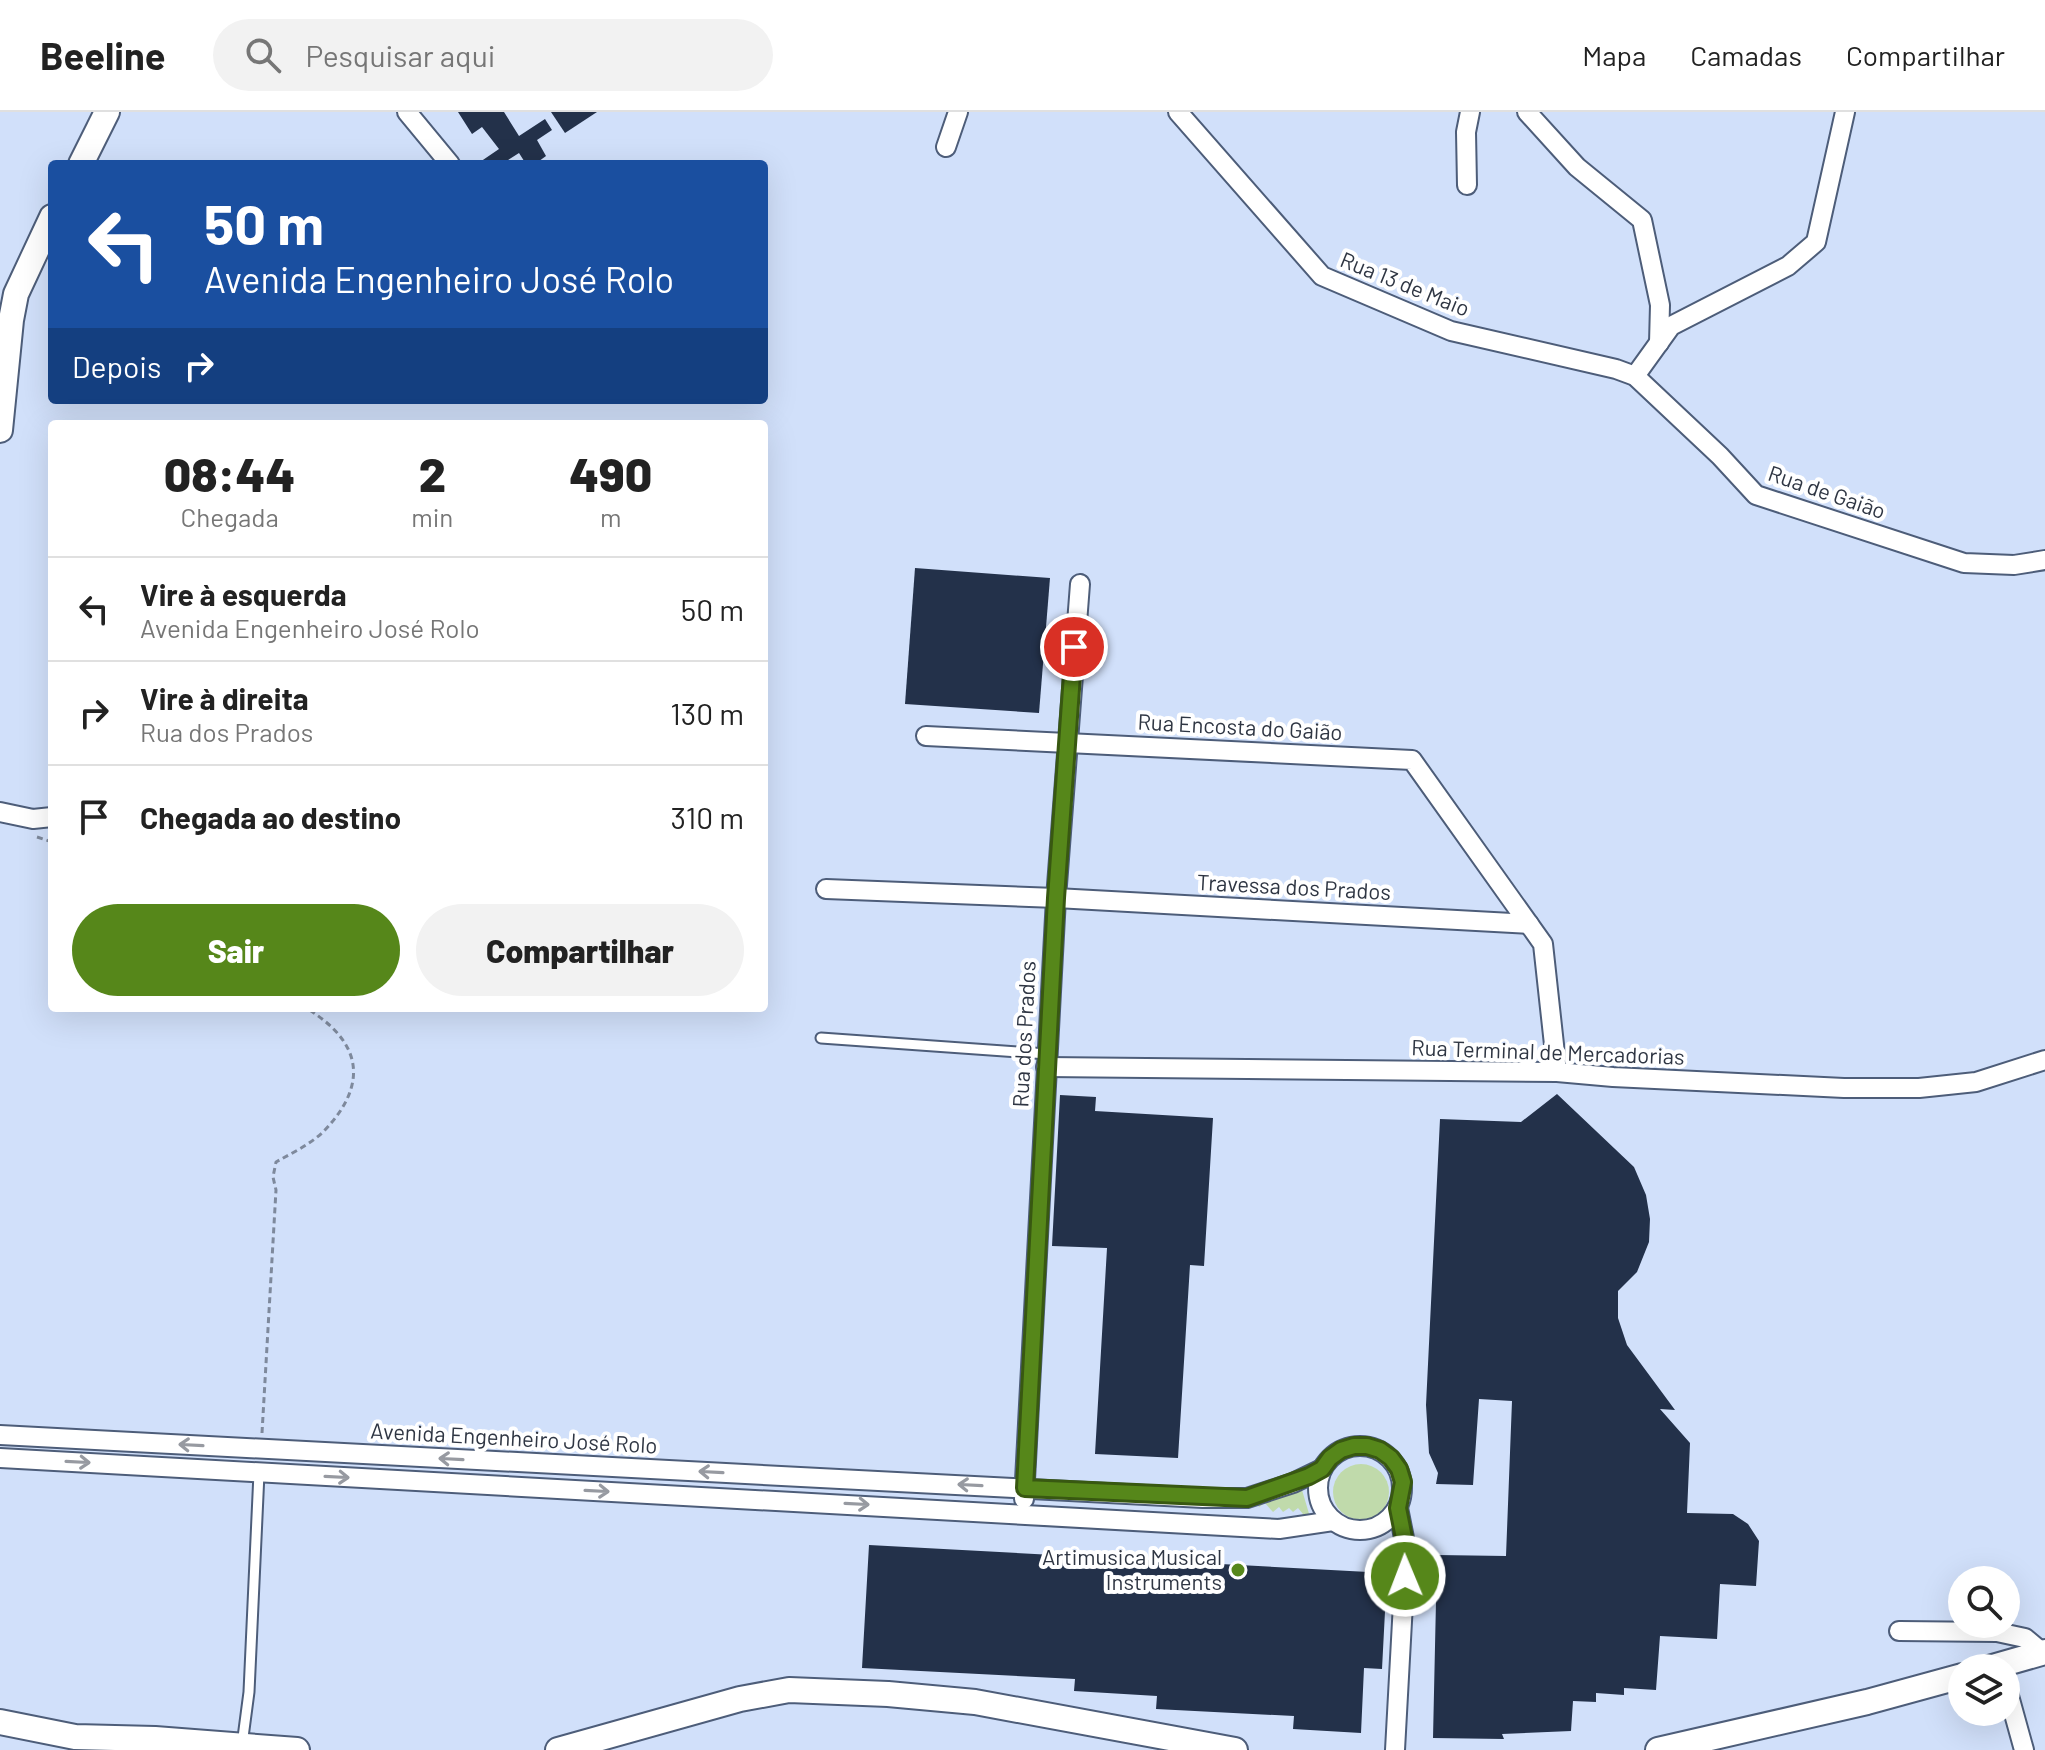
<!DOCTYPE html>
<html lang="pt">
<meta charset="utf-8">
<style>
:root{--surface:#fff;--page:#f2f2f2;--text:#222;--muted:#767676;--line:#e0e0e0;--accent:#56871a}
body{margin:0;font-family:Barlow,sans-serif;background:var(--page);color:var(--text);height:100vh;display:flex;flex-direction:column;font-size:30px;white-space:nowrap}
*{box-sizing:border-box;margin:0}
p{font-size:26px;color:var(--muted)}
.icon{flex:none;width:44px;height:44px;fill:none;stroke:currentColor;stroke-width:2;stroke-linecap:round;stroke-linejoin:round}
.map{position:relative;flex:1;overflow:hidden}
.panel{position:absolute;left:48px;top:308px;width:720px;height:592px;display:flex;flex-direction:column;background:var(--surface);border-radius:8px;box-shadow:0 8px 32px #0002}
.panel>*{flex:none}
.guide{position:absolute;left:48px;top:48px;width:720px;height:244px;border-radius:8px;box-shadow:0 8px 32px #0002;background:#1a4fa0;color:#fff;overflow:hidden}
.tools{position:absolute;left:1948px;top:1454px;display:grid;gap:16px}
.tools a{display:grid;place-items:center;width:72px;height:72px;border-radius:50%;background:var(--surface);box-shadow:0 8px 32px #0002;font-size:40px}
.pin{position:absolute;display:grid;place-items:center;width:68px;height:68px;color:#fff;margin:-34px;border:4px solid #fff;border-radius:50%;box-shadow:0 2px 8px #0007}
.me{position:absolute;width:88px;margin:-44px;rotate:359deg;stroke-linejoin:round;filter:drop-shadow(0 0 6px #0008)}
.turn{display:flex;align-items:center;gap:28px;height:168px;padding:0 24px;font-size:36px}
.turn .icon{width:104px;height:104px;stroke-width:2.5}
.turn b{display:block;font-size:56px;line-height:68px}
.then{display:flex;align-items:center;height:76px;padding:0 24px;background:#0003;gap:16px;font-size:30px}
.eta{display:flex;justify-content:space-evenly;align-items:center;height:136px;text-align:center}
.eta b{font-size:48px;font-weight:800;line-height:56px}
.button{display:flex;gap:16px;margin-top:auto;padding:16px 24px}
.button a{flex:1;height:92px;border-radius:48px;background:var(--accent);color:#fff;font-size:32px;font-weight:800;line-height:92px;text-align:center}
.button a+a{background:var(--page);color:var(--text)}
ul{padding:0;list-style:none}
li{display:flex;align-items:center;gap:24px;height:104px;padding:0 24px;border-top:2px solid var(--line)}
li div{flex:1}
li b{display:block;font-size:30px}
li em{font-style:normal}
header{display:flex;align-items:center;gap:48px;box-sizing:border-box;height:112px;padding:0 40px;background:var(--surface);border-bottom:2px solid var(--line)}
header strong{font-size:38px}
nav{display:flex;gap:44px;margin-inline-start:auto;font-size:28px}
.search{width:560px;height:72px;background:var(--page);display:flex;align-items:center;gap:20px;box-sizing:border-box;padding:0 28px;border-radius:44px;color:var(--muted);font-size:30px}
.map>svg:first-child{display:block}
.green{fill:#c0daab}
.building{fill:#23314a}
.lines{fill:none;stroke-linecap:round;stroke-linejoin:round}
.service-casing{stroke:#4d5d79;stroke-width:13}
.minor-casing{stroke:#4d5d79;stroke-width:22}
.tertiary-casing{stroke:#4d5d79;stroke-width:28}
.path{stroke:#7e899c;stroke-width:3;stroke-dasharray:6 4;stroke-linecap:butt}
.service{stroke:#fff;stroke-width:9}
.minor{stroke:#fff;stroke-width:18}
.tertiary{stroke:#fff;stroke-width:24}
.oneway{stroke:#979aa1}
.route-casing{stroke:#385811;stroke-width:20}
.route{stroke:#56871a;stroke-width:14}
.poi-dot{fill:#56871a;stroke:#fff;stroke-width:3}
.labels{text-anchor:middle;stroke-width:8;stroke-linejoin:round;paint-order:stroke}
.street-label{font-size:22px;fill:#2f3643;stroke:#fff}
.poi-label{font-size:22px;fill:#2f3643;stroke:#fff;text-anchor:end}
</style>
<header>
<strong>Beeline</strong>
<div class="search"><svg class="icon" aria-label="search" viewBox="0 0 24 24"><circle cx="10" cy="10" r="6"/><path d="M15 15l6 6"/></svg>Pesquisar aqui</div>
<nav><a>Mapa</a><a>Camadas</a><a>Compartilhar</a></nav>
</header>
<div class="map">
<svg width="2045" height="1638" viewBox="0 0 2045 1638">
<rect width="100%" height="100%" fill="#d1e0fa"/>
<!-- green -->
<g class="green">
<circle cx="1361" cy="1380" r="28"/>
<path d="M1297,1375L1302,1378L1310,1405L1293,1408L1303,1402L1298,1396L1293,1400L1289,1396L1283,1400L1279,1395L1273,1400L1265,1391L1259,1395L1254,1389Z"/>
</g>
<!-- building -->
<g class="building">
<path d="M458,0H504L519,24L545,7L552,18L537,28L546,44L535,52H526L519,41L502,52H477L499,37L482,15L472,22Z"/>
<path d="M551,0H597L565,21Z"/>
<path d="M915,456L1050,466L1039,601L905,592Z"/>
<path d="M1557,982L1634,1055L1646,1083L1650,1107L1649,1130L1637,1160L1618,1179V1206L1627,1233L1675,1298L1660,1297L1690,1331L1687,1401L1733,1402L1748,1412L1759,1429L1756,1474L1720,1472L1717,1527L1660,1524L1656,1578L1624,1576V1583L1596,1581V1590L1573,1589L1571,1619L1502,1622L1504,1627L1433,1626L1437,1443L1506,1444L1512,1289L1479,1287L1473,1373L1436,1372L1438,1361L1429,1341L1426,1293L1440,1007L1521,1010Z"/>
<path d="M1060,983L1096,985L1095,999L1213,1006L1204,1154L1190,1153L1178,1346L1095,1342L1107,1136L1052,1134Z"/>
<path d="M869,1433L1387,1461L1382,1557L1364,1556L1361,1621L1293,1617L1294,1604L1156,1597L1157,1584L1074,1579L1075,1567L862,1556Z"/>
</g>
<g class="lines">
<!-- service casing -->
<g class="service-casing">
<g id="service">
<path d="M821,926L1047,942"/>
<path d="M242,1633L249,1580L259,1361"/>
</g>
</g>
<!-- minor casing -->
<g class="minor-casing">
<g id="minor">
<path d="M407,0L450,52"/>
<path d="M1178,0L1322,164L1451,219L1616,257L1635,264L1720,344L1756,383L1964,451L2014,453L2045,448"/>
<path d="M1527,0L1577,55L1642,108L1660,193L1659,231"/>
<path d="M946,35L958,0"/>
<path d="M1467,73L1466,20L1470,0"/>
<path d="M1635,264L1671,214L1788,154L1816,130L1845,0"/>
<path d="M926,624L1412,648L1543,832L1557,960"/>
<path d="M0,700L33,707L52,705"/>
<path d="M826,777L1056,786L1529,812"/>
<path d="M1046,955L1557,960L1613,965L1844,976H1919L1976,970L2045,948"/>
<path d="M0,1323L1203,1386H1247L1293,1371L1322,1357"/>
<circle cx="1360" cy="1376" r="42"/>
<path d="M0,1346L1279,1417L1333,1409"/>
<path d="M1024,1387L1056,786L1080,472"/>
<path d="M1899,1519L1997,1520L2025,1526L2043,1541"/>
<path d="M2006,1573L2024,1638"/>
<path d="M1395,1638L1406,1436L1398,1396"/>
</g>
</g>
<!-- tertiary casing -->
<g class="tertiary-casing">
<g id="tertiary">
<path d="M81,52L107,0"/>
<path d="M0,318L11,208L16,182L52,105"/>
<path d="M1989,1556L2045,1540"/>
<path d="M0,1610L75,1625L155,1627L297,1638"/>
<path d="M558,1638L740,1587L789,1578L888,1582L975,1590L1235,1638"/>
<path d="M1658,1638L1867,1590L1962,1564"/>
</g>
</g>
<!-- path -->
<g class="path">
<path d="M37,725L52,730"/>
<path d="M262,1321L276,1078L273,1065L276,1050C292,1041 311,1032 324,1019C370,971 361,929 306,896"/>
</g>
<!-- service -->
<use href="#service" class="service"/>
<!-- minor -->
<use href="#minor" class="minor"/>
<!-- tertiary -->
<use href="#tertiary" class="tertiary"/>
</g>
<!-- one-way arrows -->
<defs><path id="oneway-shaft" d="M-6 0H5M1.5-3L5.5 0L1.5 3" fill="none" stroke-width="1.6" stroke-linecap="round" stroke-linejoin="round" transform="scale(2)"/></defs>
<g class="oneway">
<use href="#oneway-shaft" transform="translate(191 1333) rotate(-177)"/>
<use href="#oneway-shaft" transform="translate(451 1347) rotate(-177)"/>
<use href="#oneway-shaft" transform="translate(78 1350) rotate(3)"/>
<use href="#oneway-shaft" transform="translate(711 1360) rotate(-177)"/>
<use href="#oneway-shaft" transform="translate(337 1365) rotate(3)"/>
<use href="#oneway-shaft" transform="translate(970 1373) rotate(-177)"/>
<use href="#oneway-shaft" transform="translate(597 1379) rotate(3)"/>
<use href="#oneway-shaft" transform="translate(857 1392) rotate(3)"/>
</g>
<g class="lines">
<!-- route casing -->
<g class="route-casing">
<path id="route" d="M1074,535L1056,786L1025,1376L1247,1386L1309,1364L1322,1357L1330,1346L1341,1338L1354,1334H1367L1380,1338L1391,1346L1399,1357L1403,1370L1398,1396L1406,1436L1405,1464"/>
</g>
<!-- route -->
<use href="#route" class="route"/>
</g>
<!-- markers -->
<circle class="poi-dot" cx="1238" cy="1458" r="8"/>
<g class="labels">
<!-- street labels -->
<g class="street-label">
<text transform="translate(1405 172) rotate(22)" y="8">Rua 13 de Maio</text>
<text transform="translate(1827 380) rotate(19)" y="8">Rua de Gaião</text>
<text transform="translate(1240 615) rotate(3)" y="8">Rua Encosta do Gaião</text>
<text transform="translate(1294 775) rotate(3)" y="8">Travessa dos Prados</text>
<text transform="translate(1024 922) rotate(-87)" y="8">Rua dos Prados</text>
<text transform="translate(1548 940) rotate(2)" y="8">Rua Terminal de Mercadorias</text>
<text transform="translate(514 1326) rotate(3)" y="8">Avenida Engenheiro José Rolo</text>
</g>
<!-- poi labels -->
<g class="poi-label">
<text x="1222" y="1453">Artimusica Musical<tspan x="1222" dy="25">Instruments</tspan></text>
</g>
</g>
</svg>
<div class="tools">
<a><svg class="icon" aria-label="search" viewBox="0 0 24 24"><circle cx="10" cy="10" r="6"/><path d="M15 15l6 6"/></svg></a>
<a><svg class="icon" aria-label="layers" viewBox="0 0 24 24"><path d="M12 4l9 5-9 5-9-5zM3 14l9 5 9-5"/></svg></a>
</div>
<div class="pin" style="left:1074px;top:535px;background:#d93025"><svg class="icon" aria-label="arrive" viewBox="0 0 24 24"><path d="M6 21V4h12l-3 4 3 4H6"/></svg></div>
<svg class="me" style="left:1405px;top:1464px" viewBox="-20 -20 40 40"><circle r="17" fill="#56871a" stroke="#fff" stroke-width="3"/><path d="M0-11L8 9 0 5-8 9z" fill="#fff"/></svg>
<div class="guide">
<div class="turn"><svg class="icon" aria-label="left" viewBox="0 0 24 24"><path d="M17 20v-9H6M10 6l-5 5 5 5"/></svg><div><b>50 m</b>Avenida Engenheiro José Rolo</div></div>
<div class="then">Depois<svg class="icon" aria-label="right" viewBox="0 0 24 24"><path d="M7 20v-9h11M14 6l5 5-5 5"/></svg></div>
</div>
<section class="panel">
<div class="eta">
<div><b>08:44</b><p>Chegada</p></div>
<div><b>2</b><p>min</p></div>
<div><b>490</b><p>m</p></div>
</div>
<ul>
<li><svg class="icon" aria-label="left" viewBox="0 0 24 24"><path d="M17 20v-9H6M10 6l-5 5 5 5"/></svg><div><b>Vire à esquerda</b><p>Avenida Engenheiro José Rolo</p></div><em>50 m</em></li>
<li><svg class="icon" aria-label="right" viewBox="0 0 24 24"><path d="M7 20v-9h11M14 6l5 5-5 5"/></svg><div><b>Vire à direita</b><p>Rua dos Prados</p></div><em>130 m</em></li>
<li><svg class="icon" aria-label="arrive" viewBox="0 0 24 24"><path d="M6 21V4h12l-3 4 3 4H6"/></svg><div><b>Chegada ao destino</b></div><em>310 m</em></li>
</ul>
<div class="button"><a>Sair</a><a>Compartilhar</a></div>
</section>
</div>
